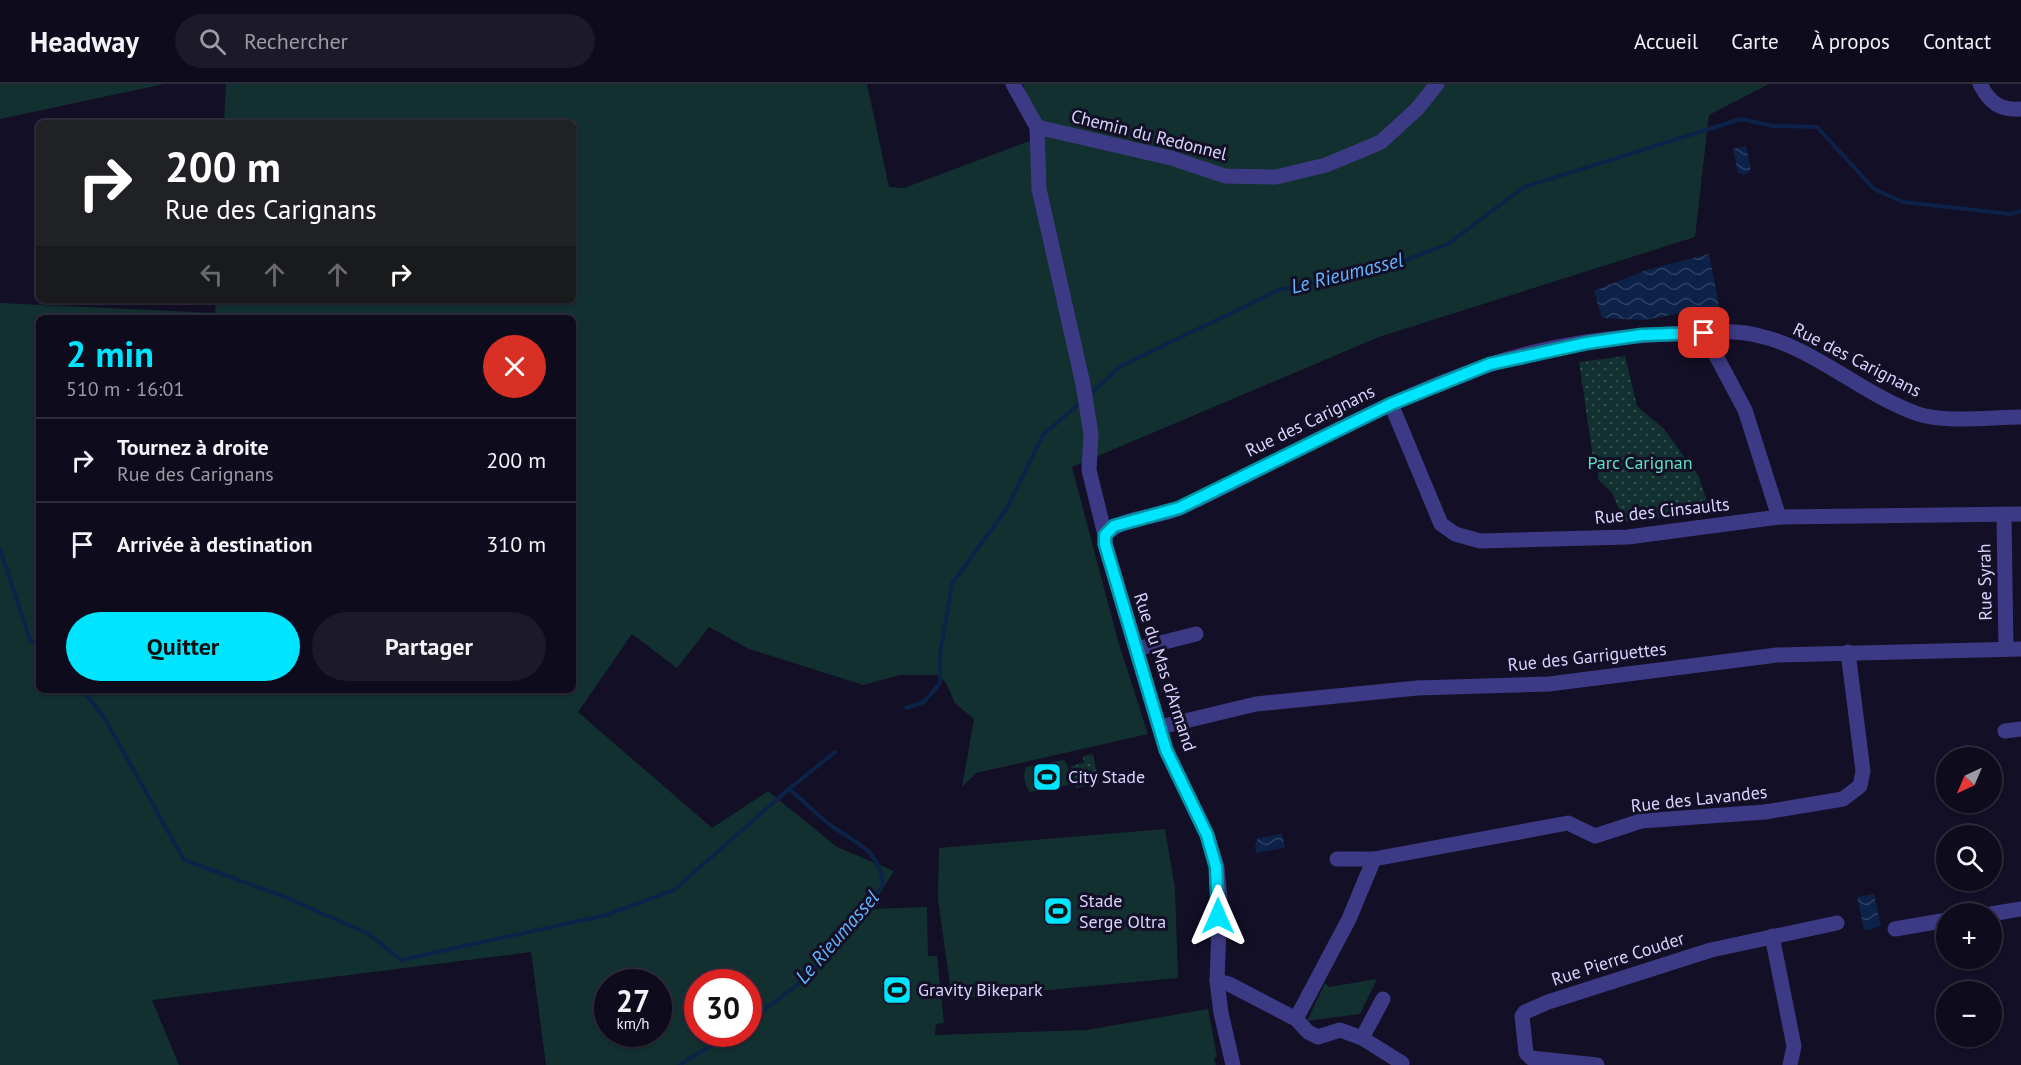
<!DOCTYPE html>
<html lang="fr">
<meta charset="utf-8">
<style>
:root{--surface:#0e0b1c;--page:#1c1929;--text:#f1f3f6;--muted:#9b9ba3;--line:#2e2b3b;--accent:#00e5ff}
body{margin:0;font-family:"PT Sans",sans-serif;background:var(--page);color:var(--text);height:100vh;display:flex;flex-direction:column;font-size:22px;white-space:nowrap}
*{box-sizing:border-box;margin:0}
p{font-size:20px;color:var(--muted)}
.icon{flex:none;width:33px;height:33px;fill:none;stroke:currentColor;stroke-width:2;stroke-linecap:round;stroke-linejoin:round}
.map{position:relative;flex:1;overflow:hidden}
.panel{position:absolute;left:36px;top:231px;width:540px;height:378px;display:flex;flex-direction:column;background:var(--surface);border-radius:9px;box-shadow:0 2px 4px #0004,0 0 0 2px var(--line)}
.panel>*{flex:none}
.banner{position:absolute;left:36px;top:36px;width:540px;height:183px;border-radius:9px;box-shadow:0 2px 4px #0004,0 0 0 2px var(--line);background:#202124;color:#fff;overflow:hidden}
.needle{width:39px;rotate:224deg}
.fabs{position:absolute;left:1936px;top:663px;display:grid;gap:12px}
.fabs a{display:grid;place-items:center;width:66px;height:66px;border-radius:50%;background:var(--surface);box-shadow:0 2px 4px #0004,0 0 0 2px var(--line);font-size:30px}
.speed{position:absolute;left:594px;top:885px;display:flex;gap:12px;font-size:30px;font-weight:700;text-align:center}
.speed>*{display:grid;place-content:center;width:78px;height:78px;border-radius:50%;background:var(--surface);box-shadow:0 2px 4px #0004,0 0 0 2px var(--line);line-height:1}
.speed small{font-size:15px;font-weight:400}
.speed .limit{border:9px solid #d22;background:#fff;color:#111}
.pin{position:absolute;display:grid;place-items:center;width:51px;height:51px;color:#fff;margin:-26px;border-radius:12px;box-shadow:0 3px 9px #0006}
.me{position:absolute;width:66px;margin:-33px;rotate:0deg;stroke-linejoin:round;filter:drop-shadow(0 0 4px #0008)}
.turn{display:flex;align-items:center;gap:21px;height:126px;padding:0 30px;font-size:27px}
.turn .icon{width:78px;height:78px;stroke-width:2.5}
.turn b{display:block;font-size:42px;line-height:51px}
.lanes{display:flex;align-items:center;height:57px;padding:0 30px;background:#0003;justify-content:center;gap:30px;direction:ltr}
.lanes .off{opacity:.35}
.round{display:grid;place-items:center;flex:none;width:63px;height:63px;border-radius:32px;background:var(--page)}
.headline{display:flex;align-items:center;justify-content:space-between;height:102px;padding:0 30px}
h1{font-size:36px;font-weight:700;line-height:45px;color:var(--accent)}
.cta{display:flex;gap:12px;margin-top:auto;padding:12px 30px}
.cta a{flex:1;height:69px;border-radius:36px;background:var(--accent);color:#111;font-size:24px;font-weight:700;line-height:69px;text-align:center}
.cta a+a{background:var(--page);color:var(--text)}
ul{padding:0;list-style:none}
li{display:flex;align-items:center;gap:18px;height:84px;padding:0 30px;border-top:2px solid var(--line)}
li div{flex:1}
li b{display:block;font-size:22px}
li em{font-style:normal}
header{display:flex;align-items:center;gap:36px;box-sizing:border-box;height:84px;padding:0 30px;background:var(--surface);border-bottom:2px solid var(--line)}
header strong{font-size:28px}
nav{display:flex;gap:33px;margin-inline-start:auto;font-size:21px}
.search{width:420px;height:54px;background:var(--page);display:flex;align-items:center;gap:15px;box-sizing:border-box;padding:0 21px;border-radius:33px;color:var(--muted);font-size:22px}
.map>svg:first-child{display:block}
.green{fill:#12302f;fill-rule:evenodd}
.park{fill:url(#park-dots)}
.water{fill:url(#water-waves)}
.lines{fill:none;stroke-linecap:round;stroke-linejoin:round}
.stream{stroke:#0c2248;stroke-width:4}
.street{stroke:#3d3a85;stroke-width:15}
.route-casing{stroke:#0095a6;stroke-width:15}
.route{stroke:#00e5ff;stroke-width:10}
.labels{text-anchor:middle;stroke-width:6;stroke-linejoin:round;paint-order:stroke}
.street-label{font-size:18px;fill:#d9d4ff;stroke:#130f26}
.park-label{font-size:18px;fill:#5fe0c0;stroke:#130f26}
.poi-label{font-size:18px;fill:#d9d4ff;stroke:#130f26;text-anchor:start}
.water-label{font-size:20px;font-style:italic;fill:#62b6ff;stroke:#130f26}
</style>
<header>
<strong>Headway</strong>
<div class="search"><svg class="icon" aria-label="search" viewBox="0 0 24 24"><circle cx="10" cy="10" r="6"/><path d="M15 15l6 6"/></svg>Rechercher</div>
<nav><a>Accueil</a><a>Carte</a><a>À propos</a><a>Contact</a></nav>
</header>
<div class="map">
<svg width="2021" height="981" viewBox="0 0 2021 981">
<defs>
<pattern id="park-dots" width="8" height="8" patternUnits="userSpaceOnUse" patternTransform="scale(1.5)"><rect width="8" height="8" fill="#12302f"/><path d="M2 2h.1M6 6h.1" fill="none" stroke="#344d4e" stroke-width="1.8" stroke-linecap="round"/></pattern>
<pattern id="water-waves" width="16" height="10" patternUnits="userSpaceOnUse" patternTransform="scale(1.5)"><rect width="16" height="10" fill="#0c2248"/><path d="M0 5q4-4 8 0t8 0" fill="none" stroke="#2f4163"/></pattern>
</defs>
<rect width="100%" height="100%" fill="#130f26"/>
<!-- green -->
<g class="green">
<path d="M0,0H164L0,35Z"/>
<path d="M226,0H867L889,103L904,104L1043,52L1023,0H1769L1709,31L1695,153L1379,253L1072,383L1118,557L1148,650L976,689L962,703L974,635L955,619L946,599L938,591H900L863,601L749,565L709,543L677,584L632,550L578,628L712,744L768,707L837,763L894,787L870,825L927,823L928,872H937L944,939L936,940L935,951L1087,946L1208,925L1217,973H1214L1216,981H546L531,868L152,916L179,981H0V219L215,229L216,216H573V39H224ZM39,234H573V606H39ZM608,898H658V950H608ZM698,898H748V950H698Z"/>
<path d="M1064,676C1069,682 1072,695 1068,701L1030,708C1024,702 1023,690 1026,683Z"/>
<path d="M1165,745L1175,804L1178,894L952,915L938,815L939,764Z"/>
<path d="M1377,895L1360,930L1307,937L1325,899L1329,903Z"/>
</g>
<!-- park -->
<g class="park">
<path d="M1625,272L1637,322L1664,345L1699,393L1710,427L1624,438L1612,409L1598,395L1599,378L1593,374L1579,278Z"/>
<path d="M1093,670L1099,699L1076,704L1071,682L1084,679L1083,672Z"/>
</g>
<!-- water -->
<g class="water">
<path d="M1746,62L1751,87L1745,91L1738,89L1733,65Z"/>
<path d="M1709,170L1722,237L1693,227L1644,236L1602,234L1594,207L1646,186Z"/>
<path d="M1282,750L1285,764L1256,769L1255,761L1258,754Z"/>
<path d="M1874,810L1881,842L1867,846L1864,845L1857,813Z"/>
</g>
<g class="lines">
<!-- stream -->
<g class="stream">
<path d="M1090,310L1121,282L1279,206L1382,185L1448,160L1524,103L1741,35L1773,42L1817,43L1874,105L1903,118L2011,130L2021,127"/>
<path d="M0,465L30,556L39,563"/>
<path d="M83,606L105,635L184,776L285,813L369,850L401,876L606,831L674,806L789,705"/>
<path d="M906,624L924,618L940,599V570L952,500L1007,424L1043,351L1082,317"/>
<path d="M748,938L809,892L883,801C879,766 858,760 833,743C818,732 804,717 789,705L835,668"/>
<path d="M679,981L731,950"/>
</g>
<!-- street -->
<g class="street">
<path d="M1013,0L1037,43L1039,105L1083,300L1091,350L1089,386L1105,451V460L1166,666L1207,751L1217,783L1220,816L1217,897L1221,929L1233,981"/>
<path d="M1980,0C1989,18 2000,27 2021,25"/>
<path d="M1037,43L1171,74L1225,92L1276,93L1326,81L1381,58L1417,25L1437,0"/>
<path d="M1704,249L1745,326L1779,433"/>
<path d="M1391,320L1441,440L1455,450L1480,457L1628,453L1779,433L2021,430"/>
<path d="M2004,432L2006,565"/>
<path d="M1105,451C1124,431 1157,435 1182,423C1284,375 1382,317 1489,281C1545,262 1609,253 1668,250C1699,249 1730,244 1760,252C1814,264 1863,311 1918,330C1945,339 1992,333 2021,333"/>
<path d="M1137,565L1196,550"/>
<path d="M1160,643L1256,620L1417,604L1549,600L1777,571L2021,565"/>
<path d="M2005,647L2021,645"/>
<path d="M1337,775H1374L1568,739L1595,752L1641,737L1765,728L1843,715L1860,702L1863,687L1848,568"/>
<path d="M1991,830L2021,825"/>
<path d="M1895,845L1947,836"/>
<path d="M1772,852L1794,962L1790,981"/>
<path d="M1217,897L1229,900L1296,935L1308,948L1318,953L1340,946L1362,954L1402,979"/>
<path d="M1296,935L1349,835L1374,775"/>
<path d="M1362,954L1383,915"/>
<path d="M1597,981L1531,974L1526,969L1522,932L1525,928L1548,918L1711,866L1837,839"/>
</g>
</g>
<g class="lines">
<!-- route casing -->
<g class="route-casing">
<path id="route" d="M1218,832L1216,783L1207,751L1166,666L1105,460V451L1114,442L1179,424L1391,320L1490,280L1587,259L1642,251L1704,249"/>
</g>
<!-- route -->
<use href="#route" class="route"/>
</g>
<!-- icons -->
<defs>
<g id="stadium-square" transform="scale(1.5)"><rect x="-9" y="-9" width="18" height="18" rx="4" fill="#00e5ff" stroke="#130f26"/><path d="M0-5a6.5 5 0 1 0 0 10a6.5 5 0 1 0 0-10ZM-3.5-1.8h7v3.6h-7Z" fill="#111"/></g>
</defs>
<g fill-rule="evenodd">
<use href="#stadium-square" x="1047" y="693"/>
<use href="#stadium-square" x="1058" y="827"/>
<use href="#stadium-square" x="897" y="906"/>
</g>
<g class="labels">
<!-- street labels -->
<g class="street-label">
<text transform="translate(1149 51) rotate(14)" y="6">Chemin du Redonnel</text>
<text transform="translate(1857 276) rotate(27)" y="6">Rue des Carignans</text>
<text transform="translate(1310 337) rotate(-26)" y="6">Rue des Carignans</text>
<text transform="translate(1662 427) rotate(-6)" y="6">Rue des Cinsaults</text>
<text transform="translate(1985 498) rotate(-91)" y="6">Rue Syrah</text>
<text transform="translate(1587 573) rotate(-6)" y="6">Rue des Garriguettes</text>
<text transform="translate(1165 588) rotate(72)" y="6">Rue du Mas d'Armand</text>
<text transform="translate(1699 715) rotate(-6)" y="6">Rue des Lavandes</text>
<text transform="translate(1618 875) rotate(-18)" y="6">Rue Pierre Couder</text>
</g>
<!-- park labels -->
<g class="park-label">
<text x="1640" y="385">Parc Carignan</text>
</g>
<!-- poi labels -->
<g class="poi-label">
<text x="1068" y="699">City Stade</text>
<text x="1079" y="823">Stade<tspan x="1079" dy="21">Serge Oltra</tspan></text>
<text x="918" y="912">Gravity Bikepark</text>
</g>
<!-- water labels -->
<g class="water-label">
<text transform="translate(1347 189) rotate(-14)" y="7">Le Rieumassel</text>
<text transform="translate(837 853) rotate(-49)" y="7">Le Rieumassel</text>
</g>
</g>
</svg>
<div class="fabs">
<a><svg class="needle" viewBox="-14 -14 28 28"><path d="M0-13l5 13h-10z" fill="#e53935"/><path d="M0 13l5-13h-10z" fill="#9b9ba3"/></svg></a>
<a><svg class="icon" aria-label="search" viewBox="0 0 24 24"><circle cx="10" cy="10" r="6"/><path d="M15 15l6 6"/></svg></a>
<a>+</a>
<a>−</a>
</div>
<div class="speed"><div>27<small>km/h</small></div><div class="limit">30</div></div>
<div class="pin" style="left:1704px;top:249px;background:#d93025"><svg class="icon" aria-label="arrive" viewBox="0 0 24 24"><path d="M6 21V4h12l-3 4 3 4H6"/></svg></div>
<svg class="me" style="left:1218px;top:832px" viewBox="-20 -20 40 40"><path d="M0-17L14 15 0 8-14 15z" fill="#00e5ff" stroke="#fff" stroke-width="4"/></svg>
<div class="banner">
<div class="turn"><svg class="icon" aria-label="right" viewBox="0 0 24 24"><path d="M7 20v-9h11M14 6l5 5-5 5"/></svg><div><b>200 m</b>Rue des Carignans</div></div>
<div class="lanes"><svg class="icon off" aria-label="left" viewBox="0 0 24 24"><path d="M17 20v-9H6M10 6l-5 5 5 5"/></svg><svg class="icon off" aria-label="ahead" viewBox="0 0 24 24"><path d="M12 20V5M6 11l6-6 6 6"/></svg><svg class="icon off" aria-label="ahead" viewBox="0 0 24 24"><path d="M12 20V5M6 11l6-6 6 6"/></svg><svg class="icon" aria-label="right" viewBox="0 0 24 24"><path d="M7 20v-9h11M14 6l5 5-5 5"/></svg></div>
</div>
<section class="panel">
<div class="headline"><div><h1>2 min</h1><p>510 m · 16:01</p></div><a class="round" style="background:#d93025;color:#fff"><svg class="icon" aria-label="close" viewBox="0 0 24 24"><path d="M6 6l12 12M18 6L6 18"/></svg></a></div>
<ul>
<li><svg class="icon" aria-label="right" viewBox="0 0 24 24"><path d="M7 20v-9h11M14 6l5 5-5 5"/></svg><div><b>Tournez à droite</b><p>Rue des Carignans</p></div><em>200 m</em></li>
<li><svg class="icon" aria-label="arrive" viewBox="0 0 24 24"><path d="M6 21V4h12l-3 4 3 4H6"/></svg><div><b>Arrivée à destination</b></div><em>310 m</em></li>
</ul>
<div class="cta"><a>Quitter</a><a>Partager</a></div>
</section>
</div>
